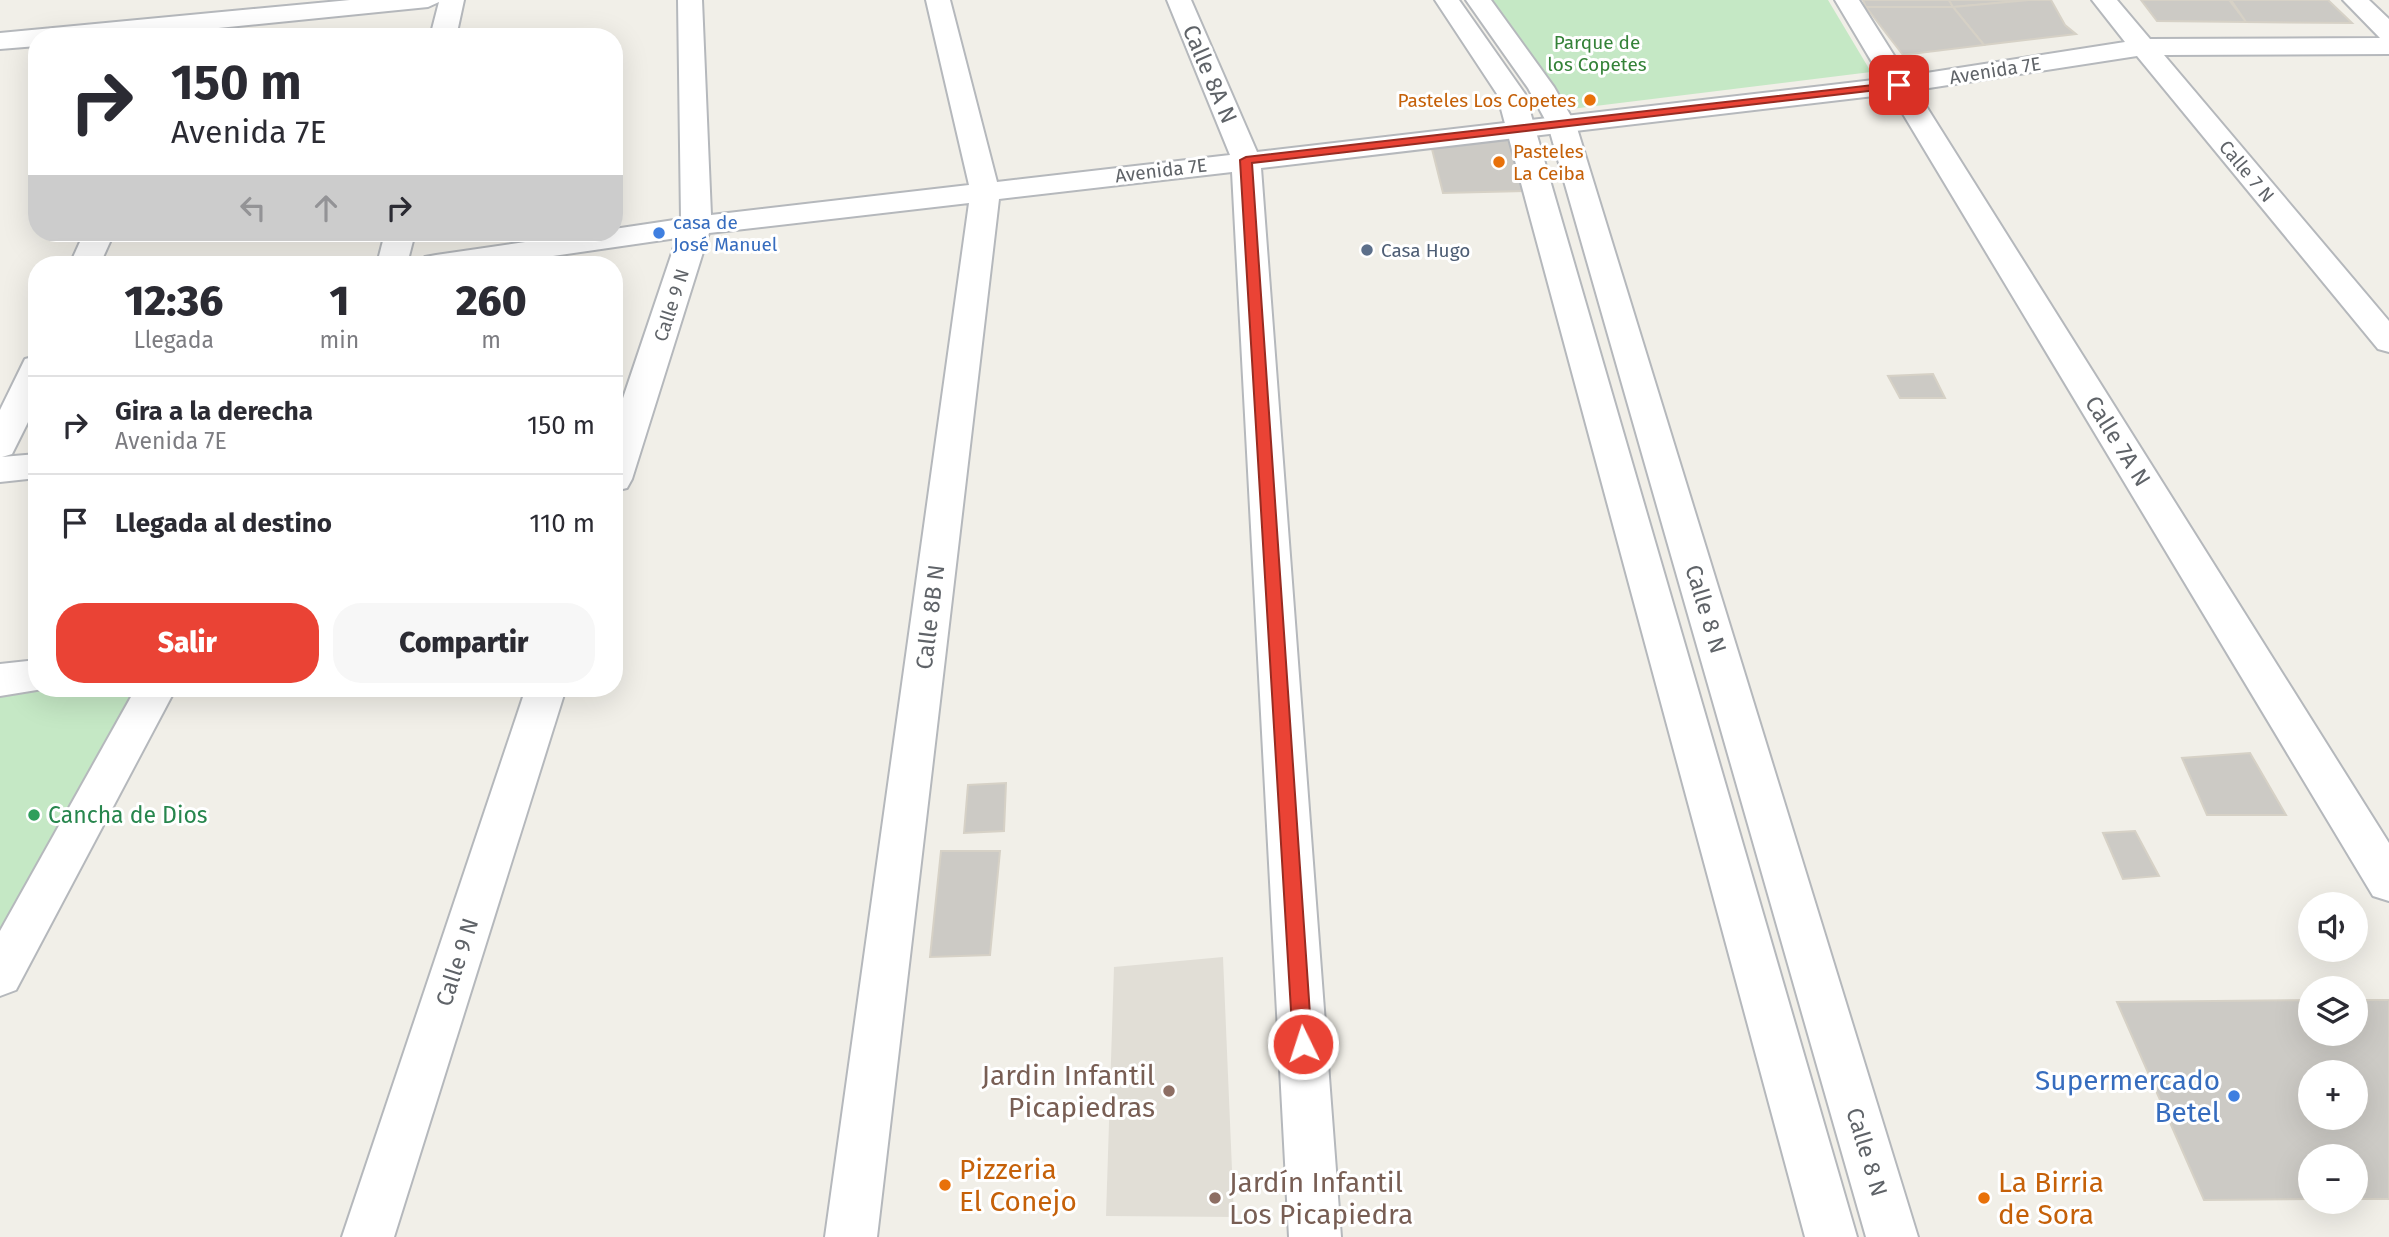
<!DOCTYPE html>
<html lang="es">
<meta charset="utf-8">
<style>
:root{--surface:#fff;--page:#f7f7f7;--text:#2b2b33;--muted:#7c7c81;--line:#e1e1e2;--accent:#ea4335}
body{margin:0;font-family:"Fira Sans",sans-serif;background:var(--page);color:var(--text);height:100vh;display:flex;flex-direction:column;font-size:26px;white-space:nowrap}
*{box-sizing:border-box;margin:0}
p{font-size:23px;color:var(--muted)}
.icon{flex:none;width:38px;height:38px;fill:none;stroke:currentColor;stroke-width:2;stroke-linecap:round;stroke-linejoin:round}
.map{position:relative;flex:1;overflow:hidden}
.panel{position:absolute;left:28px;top:256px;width:595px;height:441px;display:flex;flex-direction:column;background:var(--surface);border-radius:28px;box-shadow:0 7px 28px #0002}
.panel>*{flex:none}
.guide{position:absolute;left:28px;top:28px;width:595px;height:214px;border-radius:28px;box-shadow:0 7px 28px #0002;background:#fff;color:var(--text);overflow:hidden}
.fabs{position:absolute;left:2298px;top:892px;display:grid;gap:14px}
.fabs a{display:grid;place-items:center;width:70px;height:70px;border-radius:50%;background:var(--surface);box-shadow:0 7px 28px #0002;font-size:35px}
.pin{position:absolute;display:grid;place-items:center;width:60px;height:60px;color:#fff;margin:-30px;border-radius:14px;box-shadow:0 4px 10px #0006}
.me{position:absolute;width:77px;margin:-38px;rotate:356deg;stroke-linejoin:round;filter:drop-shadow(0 0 5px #0008)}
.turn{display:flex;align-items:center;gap:24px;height:147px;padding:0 28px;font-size:32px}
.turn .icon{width:91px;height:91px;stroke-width:2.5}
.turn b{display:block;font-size:49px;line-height:60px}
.lanes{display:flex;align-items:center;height:66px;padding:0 28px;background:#0003;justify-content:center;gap:35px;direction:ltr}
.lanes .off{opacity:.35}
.eta{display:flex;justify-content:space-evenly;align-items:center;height:119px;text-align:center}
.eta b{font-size:42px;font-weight:800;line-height:49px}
.primary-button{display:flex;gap:14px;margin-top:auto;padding:14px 28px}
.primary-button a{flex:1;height:80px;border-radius:28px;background:var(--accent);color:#fff;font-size:28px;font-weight:800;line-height:80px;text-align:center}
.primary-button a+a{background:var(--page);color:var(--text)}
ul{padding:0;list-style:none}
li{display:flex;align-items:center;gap:21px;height:98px;padding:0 28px;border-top:2px solid var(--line)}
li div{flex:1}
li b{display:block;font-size:26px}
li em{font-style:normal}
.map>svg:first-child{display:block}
.education{fill:#e1ded6}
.green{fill:#c5e8c5}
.building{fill:#cccac5;stroke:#d6d1c6;stroke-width:2;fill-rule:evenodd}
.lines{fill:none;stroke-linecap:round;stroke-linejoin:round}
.minor-casing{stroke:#b5b8bc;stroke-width:4}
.tertiary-casing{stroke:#b5b8bc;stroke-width:4}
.minor{fill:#fff;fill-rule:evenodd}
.tertiary{fill:#fff;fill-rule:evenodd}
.route{fill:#ea4335;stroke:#982c22;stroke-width:2}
.food-dot{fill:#e8710a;stroke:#fff;stroke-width:2.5}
.shop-dot{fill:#3f7fe0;stroke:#fff;stroke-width:2.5}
.service-dot{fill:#5c6f8a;stroke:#fff;stroke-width:2.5}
.leisure-dot{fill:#2e9e5b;stroke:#fff;stroke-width:2.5}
.education-dot{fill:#8d6e63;stroke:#fff;stroke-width:2.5}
.labels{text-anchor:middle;stroke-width:6;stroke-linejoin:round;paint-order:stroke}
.far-park-label{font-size:19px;fill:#348238;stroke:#fff}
.far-street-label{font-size:19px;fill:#5f6368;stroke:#fff}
.far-food-label{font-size:19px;fill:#c56008;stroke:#fff;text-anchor:end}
.far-shop-label{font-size:19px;fill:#366cbe;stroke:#fff;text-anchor:start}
.far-service-label{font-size:19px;fill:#4e5e75;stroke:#fff;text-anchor:start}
.street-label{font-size:23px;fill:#5f6368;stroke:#fff}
.leisure-label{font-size:23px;fill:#27864d;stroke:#fff;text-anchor:start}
.near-education-label{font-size:28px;fill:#785e54;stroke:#fff;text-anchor:end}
.near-shop-label{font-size:28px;fill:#366cbe;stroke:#fff;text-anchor:end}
.near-food-label{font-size:28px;fill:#c56008;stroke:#fff;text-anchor:start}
</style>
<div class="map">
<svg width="2389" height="1237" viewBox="0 0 2389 1237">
<rect width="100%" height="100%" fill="#f1efe8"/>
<!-- education -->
<path class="education" d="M1223,957L1234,1217L1106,1216L1114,967Z"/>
<!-- green -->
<g class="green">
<path d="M1493,0H1828L1871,72L1571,109Z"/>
<path d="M47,688H140L0,937V694Z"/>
</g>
<!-- building -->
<g class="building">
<path d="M1863,0H1949L1953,7H1866Z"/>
<path d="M1949,0H2029L1953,7Z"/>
<path d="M2029,0H2051L2065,25L2076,34L1984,45L1953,7Z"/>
<path d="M2141,0H2229L2246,22L2157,21Z"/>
<path d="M2231,0H2328L2352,23L2246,22Z"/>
<path d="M1866,7H1953L1984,45L1903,55Z"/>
<path d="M1510,132L1525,191L1443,193L1430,141Z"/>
<path d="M1933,374L1945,398H1900L1888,376Z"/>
<path d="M2250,753L2286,815H2207L2182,758Z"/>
<path d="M1006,783L1004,831L964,833L968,785Z"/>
<path d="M2135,831L2159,876L2123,879L2103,833Z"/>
<path d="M941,851H1000L990,955L930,957Z"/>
<path d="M2310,1000V1034H2356V1000H2389V1199H2356V1157H2310V1199L2204,1200L2117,1002ZM2310,1073H2356V1118H2310Z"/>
</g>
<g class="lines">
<!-- minor casing -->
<g class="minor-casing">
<g id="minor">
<path d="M350,0H464L456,37H430L439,2L428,7L128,37H37V46L0,49V33Z"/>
<path d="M678,0H702L711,215L969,185L926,0H950L997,182L1230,155L1167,0H1191L1257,152L1882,79L1835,0H1859L1907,76L2125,42L2092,0H2117L2150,39L2380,38L2343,0H2369L2389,19V54L2164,55L2389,321V352L2378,349L2137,56L1916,90L2389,843V901L2373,896L1891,94L1261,168L1341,1237H1289L1232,172L999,199L877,1237H825L969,203L709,233L632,479L627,488L614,491V425L677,238L498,264H421L425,257L436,255L587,233H614V229L681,219Z"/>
<path d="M84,233H114L100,264H70Z"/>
<path d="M385,233H415L407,264H377Z"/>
<path d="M37,356V404L12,454L2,457L37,454V478L0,482V410L25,359Z"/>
<path d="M37,660V688H49L0,696V664Z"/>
<path d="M136,688H176L16,990L0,996V931Z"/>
<path d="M526,688H566L394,1237H342Z"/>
</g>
</g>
<!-- tertiary casing -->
<g class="tertiary-casing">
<g id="tertiary">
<path d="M1435,0H1459L1525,94L1857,1237H1805L1497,94Z"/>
<path d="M1466,0H1491L1554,87L1576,125L1918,1237H1866L1548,125L1528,88Z"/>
</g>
</g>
<!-- minor -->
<use href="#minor" class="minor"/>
<!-- tertiary -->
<use href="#tertiary" class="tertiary"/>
</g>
<!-- route -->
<path class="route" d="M1899,82L1905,85L1903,87L1252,163L1312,1044L1310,1050L1303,1053L1296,1050L1293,1044L1240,160L1246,157Z"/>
<!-- markers -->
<g class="food-dot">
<circle cx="1590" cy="100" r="7"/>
<circle cx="1499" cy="162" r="7"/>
<circle cx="945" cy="1185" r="7"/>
<circle cx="1984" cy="1198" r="7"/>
</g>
<g class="shop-dot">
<circle cx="659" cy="233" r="7"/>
<circle cx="2234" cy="1096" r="7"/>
</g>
<circle class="service-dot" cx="1367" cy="250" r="7"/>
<circle class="leisure-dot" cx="34" cy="815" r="7"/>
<g class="education-dot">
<circle cx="1169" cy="1091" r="7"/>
<circle cx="1215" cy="1198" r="7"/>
</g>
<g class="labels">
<!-- far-park labels -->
<g class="far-park-label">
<text x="1597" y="49">Parque de<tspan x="1597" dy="22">los Copetes</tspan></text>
</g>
<!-- far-street labels -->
<g class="far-street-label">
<text transform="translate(1995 70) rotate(-9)" y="7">Avenida 7E</text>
<text transform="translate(1161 170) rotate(-7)" y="7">Avenida 7E</text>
<text transform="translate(2247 171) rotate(50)" y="7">Calle 7 N</text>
<text transform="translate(671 305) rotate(-72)" y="7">Calle 9 N</text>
</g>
<!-- far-food labels -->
<g class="far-food-label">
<text x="1576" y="107">Pasteles Los Copetes</text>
<text x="1513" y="158" text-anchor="start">Pasteles<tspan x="1513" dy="22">La Ceiba</tspan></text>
</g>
<!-- far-shop labels -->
<g class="far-shop-label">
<text x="673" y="229">casa de<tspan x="673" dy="22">José Manuel</tspan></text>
</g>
<!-- far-service labels -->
<g class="far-service-label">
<text x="1381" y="257">Casa Hugo</text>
</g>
<!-- street labels -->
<g class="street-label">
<text transform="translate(1210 74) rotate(67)" y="8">Calle 8A N</text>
<text transform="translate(2118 441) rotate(58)" y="8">Calle 7A N</text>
<text transform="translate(1706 609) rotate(73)" y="8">Calle 8 N</text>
<text transform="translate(930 617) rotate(-83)" y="8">Calle 8B N</text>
<text transform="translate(457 962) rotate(-72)" y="8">Calle 9 N</text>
<text transform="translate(1867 1152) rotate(73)" y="8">Calle 8 N</text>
</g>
<!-- leisure labels -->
<g class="leisure-label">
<text x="48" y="823">Cancha de Dios</text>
</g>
<!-- near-education labels -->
<g class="near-education-label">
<text x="1155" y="1085">Jardin Infantil<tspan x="1155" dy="32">Picapiedras</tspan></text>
<text x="1229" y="1192" text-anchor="start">Jardín Infantil<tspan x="1229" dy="32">Los Picapiedra</tspan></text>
</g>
<!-- near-shop labels -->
<g class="near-shop-label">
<text x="2220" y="1090">Supermercado<tspan x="2220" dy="32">Betel</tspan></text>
</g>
<!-- near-food labels -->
<g class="near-food-label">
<text x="959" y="1179">Pizzeria<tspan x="959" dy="32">El Conejo</tspan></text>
<text x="1998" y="1192">La Birria<tspan x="1998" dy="32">de Sora</tspan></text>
</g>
</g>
</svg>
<div class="fabs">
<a><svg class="icon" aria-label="sound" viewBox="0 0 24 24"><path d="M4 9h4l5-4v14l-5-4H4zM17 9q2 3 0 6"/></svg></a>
<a><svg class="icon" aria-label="layers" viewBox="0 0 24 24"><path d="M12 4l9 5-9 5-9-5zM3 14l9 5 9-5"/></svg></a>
<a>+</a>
<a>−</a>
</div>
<div class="pin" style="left:1899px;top:85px;background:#d93025"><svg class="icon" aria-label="arrive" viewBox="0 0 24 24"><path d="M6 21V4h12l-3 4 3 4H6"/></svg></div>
<svg class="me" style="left:1303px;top:1044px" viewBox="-20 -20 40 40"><circle r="17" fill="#ea4335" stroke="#fff" stroke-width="3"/><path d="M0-11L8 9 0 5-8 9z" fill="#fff"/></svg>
<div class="guide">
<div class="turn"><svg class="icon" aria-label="right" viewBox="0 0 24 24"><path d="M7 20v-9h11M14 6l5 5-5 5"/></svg><div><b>150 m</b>Avenida 7E</div></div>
<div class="lanes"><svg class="icon off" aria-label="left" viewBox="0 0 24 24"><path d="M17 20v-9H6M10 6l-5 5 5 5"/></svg><svg class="icon off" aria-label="ahead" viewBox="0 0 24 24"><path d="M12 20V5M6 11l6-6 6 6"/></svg><svg class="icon" aria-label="right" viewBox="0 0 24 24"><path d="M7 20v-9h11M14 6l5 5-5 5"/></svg></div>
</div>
<section class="panel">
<div class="eta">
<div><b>12:36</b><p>Llegada</p></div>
<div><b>1</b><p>min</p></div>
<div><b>260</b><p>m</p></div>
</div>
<ul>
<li><svg class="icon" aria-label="right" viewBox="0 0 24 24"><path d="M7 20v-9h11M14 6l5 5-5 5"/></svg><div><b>Gira a la derecha</b><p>Avenida 7E</p></div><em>150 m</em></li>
<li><svg class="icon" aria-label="arrive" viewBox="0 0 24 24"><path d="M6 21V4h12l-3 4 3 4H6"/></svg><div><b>Llegada al destino</b></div><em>110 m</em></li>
</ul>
<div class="primary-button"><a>Salir</a><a>Compartir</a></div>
</section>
</div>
